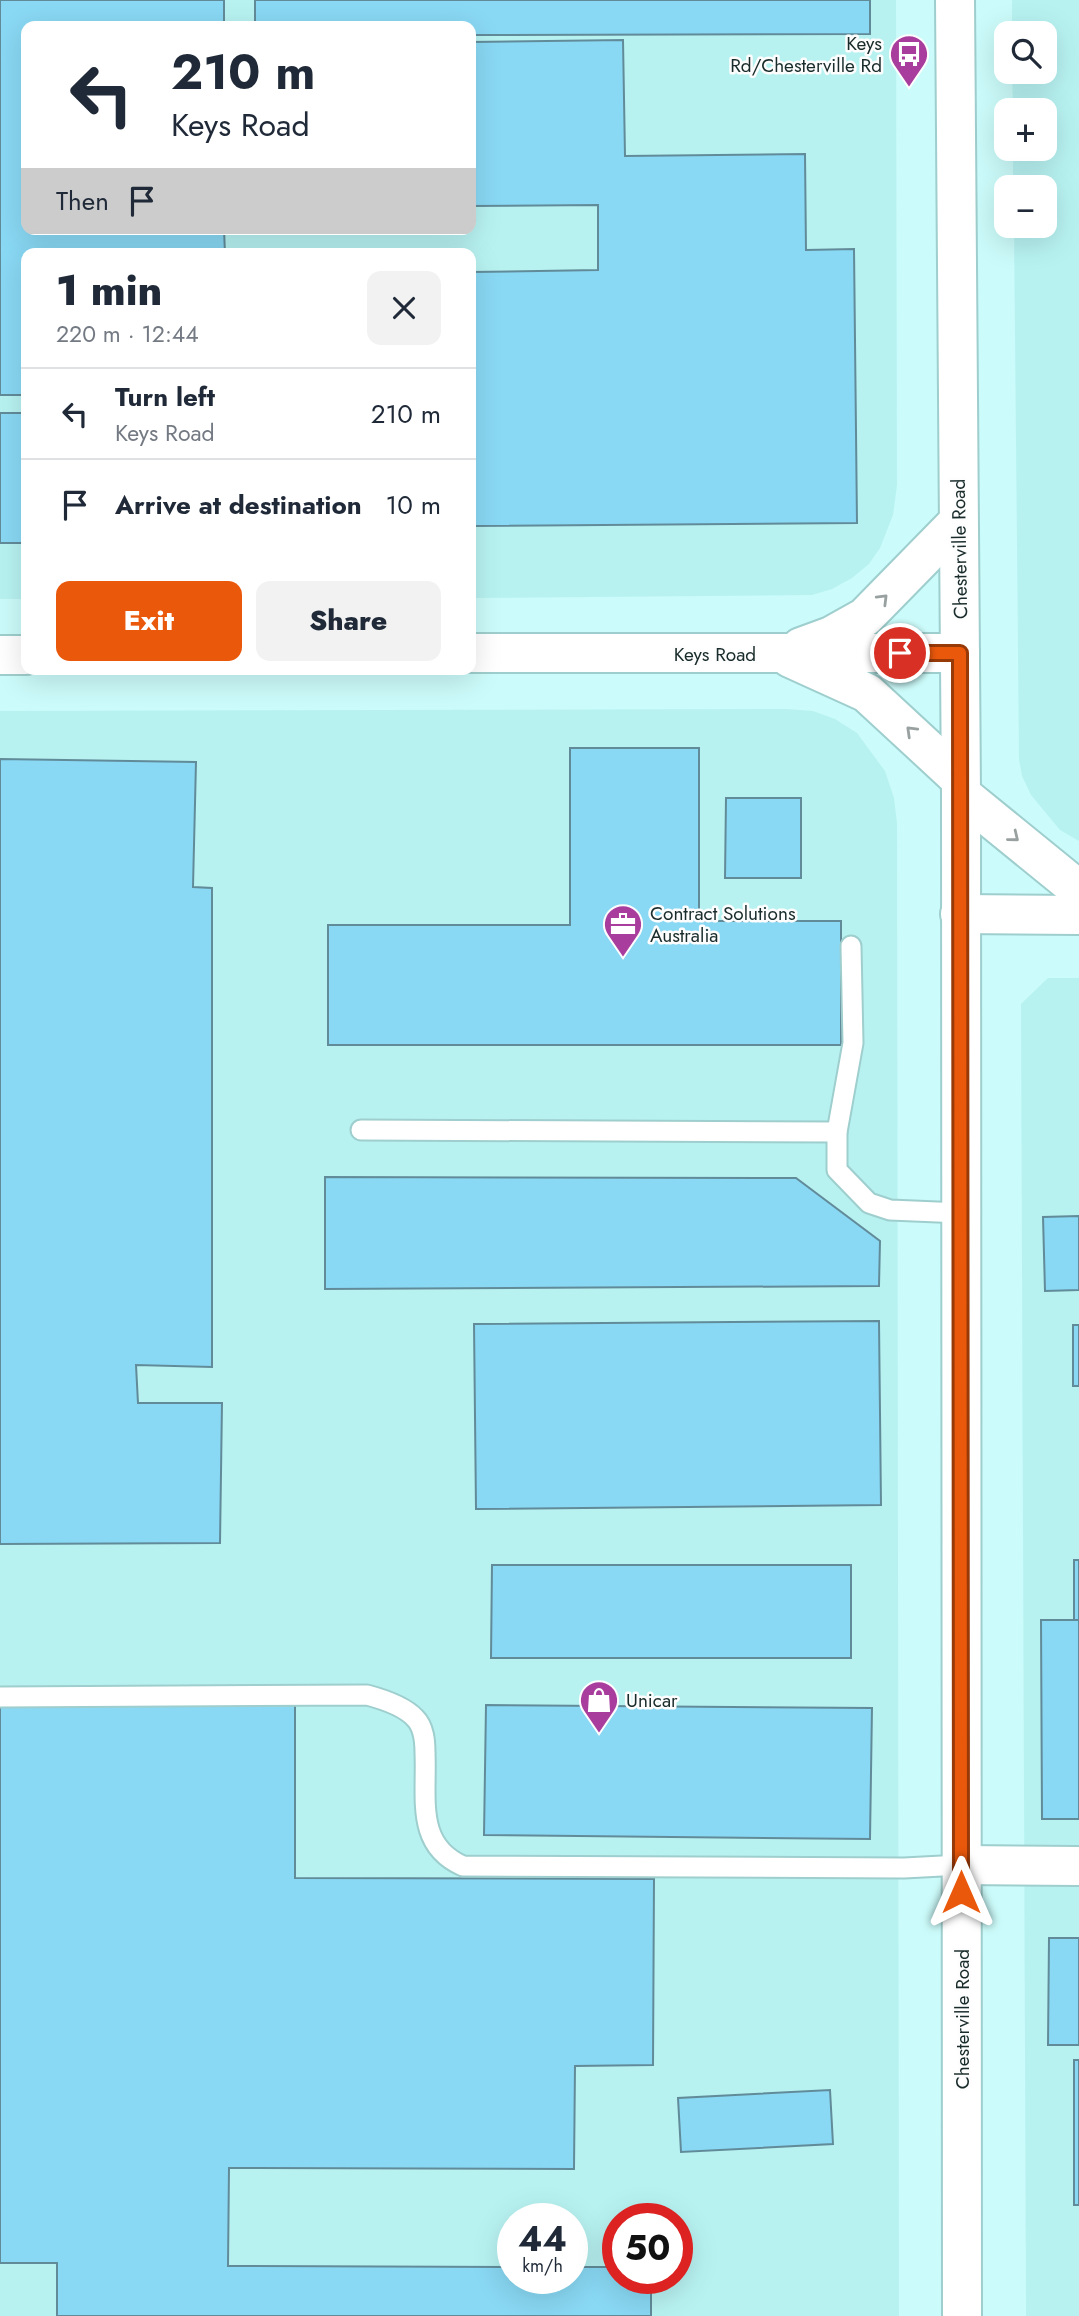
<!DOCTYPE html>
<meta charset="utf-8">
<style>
:root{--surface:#fff;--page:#f2f2f3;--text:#1f2937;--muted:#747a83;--line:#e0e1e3;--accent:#ea580c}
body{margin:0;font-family:Jost,sans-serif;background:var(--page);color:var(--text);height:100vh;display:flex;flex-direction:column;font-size:26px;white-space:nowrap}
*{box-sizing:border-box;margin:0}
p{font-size:23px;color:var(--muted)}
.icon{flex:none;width:38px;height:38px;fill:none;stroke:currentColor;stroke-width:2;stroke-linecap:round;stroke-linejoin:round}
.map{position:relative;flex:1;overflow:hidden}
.panel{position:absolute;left:21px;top:248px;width:455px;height:427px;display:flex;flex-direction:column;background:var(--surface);border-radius:14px;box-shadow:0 7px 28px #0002}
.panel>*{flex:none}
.guide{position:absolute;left:21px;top:21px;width:455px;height:214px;border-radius:14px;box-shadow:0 7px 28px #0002;background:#fff;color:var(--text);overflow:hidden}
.controls{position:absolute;left:994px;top:21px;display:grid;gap:14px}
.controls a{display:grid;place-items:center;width:63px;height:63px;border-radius:14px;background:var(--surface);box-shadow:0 7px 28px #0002;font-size:35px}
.speed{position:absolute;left:497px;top:2203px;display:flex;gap:14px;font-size:35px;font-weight:700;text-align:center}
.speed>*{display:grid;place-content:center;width:91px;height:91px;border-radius:50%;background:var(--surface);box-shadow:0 7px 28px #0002;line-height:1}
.speed small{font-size:18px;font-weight:400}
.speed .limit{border:10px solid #d22;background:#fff;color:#111}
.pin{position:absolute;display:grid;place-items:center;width:60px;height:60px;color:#fff;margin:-30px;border:4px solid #fff;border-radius:50%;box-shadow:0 2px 7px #0007}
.me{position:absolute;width:77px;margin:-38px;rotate:0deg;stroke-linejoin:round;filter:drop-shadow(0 0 5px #0008)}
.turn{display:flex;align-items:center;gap:24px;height:147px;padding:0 35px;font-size:32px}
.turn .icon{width:91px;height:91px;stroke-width:2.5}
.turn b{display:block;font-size:49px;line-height:60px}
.then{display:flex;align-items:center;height:66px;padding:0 35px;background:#0003;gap:14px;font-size:26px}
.round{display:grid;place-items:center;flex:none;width:74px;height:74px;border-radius:14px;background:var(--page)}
.head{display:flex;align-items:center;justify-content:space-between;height:119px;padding:0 35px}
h1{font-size:42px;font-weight:800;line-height:52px}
.button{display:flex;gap:14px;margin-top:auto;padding:14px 35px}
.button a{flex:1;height:80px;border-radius:14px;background:var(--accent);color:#fff;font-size:28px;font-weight:800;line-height:80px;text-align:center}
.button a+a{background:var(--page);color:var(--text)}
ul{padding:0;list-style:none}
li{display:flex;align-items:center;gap:21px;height:91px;padding:0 35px;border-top:2px solid var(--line)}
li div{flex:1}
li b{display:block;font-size:26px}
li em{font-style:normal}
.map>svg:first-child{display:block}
.built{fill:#b7f2f1;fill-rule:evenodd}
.building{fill:#89d8f4;stroke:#628b99;stroke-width:2}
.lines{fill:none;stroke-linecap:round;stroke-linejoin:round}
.lane-casing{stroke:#9ececd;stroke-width:23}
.street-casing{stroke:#9ececd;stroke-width:42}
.secondary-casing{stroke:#9ececd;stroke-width:42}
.lane{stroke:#fff;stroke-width:19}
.street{stroke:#fff;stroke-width:38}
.secondary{stroke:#fff;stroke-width:38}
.oneway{stroke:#98a0a0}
.route-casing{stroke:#983908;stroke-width:18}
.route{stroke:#ea580c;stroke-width:12}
.labels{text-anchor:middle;stroke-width:5;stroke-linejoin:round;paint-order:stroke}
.poi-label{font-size:19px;fill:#192c2b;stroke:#fdfdfd;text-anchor:start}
.street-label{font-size:19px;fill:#192c2b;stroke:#fdfdfd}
</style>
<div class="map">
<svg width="1079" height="2316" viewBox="0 0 1079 2316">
<rect width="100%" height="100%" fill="#cbfbfa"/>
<!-- built -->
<g class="built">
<path d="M0,0H896L897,485L893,515L880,548L869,564L852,578L832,589L812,595L471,598V254H26V599H0ZM26,26H471V229H26Z"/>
<path d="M1012,0H1079V841L1060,830L1031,795L1022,776L1019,759L1014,226H1045V187H1013V149H1045V110H1013L1012,72H1045V33H1012Z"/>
<path d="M786,709L813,711L835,719L857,733L885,771L894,798L897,823L899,2316H0V711ZM513,2219H572V2278H513ZM618,2219H677V2278H618Z"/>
<path d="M1048,978H1079V2316H1026L1021,1004Z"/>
</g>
<!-- building -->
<g class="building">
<path d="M0,0H224V26H26V229H224L225,254H26V395H0Z"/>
<path d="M255,0H870V34L471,35V26H255Z"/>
<path d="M623,40L625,156L805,154L806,250L854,249L857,523L471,526V272L598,270V205L471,206V42Z"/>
<rect x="0" y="413" width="26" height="130"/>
<path d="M570,748H699V921H841V1045H328V925H570Z"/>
<path d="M0,759L196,762L193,887L212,888V1367L136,1365L138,1403H222L220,1543L0,1544Z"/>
<path d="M726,798H801V878H725Z"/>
<path d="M325,1177L796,1178L880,1241L879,1286L325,1289Z"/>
<path d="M1079,1216V1290L1045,1291L1043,1217Z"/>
<path d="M879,1321L881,1505L476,1509L474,1324Z"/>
<rect x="1073" y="1325" width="6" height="61"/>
<rect x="1074" y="1560" width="5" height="60"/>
<path d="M492,1565H851V1658H491Z"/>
<path d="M1041,1620H1079V1819H1042Z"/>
<path d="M0,1701L295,1702V1878L654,1879L653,2065L575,2066L574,2169L229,2168L228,2266L513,2267V2278H572V2267H618V2278H651V2316H57V2263H0Z"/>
<path d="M486,1705L872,1708L870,1839L484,1835Z"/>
<path d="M1049,1938H1079V2045H1048Z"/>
<rect x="1074" y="2060" width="5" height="145"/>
<path d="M830,2090L833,2144L681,2152L678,2098Z"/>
</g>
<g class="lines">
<!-- lane casing -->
<g class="lane-casing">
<g id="lane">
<path d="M851,946L853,1043L837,1132V1170L869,1203L890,1210L961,1213"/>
<path d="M361,1130L837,1132"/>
<path d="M0,1697L367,1695C382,1699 404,1706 415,1718C424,1727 425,1741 425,1753C427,1798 415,1845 463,1866L904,1868L961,1865"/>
</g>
</g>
<!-- street casing -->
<g class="street-casing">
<path id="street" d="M961,1865L1079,1866"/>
</g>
<!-- secondary casing -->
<g class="secondary-casing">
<g id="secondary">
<path d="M955,0L961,794L962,2316"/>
<path d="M801,647L831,636L865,617L958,522"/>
<path d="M471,653H960"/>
<path d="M0,655H26"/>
<path d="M790,658L867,693L960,779"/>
<path d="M961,794L1079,890"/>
<path d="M960,914L1079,915"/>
</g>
</g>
<!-- lane -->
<use href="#lane" class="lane"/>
<!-- street -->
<use href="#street" class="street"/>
<!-- secondary -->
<use href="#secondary" class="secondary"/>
</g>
<!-- one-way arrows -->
<defs><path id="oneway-chevron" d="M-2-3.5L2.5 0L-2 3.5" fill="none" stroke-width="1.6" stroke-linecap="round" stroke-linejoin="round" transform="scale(1.75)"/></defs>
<g class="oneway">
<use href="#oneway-chevron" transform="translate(883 599) rotate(-45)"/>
<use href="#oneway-chevron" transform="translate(911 731) rotate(-136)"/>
<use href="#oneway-chevron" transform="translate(1014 837) rotate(39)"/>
</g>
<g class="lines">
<!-- route casing -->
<g class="route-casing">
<path id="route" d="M900,653H960L961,1892"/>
</g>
<!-- route -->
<use href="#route" class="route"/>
</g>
<!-- icons -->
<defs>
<g id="bus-pin" transform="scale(2.0125)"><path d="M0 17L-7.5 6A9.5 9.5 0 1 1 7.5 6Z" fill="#a93d9d" stroke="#fdfdfd"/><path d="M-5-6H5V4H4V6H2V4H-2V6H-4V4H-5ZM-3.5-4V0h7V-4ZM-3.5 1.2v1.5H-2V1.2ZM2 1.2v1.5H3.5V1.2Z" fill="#fff"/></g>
<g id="office-pin" transform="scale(2.0125)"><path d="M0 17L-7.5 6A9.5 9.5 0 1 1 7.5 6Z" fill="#a93d9d" stroke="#fdfdfd"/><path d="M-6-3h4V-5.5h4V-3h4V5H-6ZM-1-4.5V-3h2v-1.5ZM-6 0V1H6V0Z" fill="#fff"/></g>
<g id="shop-pin" transform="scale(2.0125)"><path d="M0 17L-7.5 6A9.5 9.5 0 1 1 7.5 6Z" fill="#a93d9d" stroke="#fdfdfd"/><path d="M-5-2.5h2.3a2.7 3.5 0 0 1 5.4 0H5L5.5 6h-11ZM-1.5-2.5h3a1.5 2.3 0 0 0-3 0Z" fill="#fff"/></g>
</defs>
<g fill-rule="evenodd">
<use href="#bus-pin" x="909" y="54"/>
<use href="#office-pin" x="623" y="924"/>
<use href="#shop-pin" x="599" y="1700"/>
</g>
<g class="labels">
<!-- poi labels -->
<g class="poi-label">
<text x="882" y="50" text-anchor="end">Keys<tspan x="882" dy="22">Rd/Chesterville Rd</tspan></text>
<text x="650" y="920">Contract Solutions<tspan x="650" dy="22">Australia</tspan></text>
<text x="626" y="1707">Unicar</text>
</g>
<!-- street labels -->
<g class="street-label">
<text transform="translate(959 549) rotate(-91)" y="7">Chesterville Road</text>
<text x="715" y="661">Keys Road</text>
<text transform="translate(962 2019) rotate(-90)" y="7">Chesterville Road</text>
</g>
</g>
</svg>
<div class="controls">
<a><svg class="icon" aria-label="search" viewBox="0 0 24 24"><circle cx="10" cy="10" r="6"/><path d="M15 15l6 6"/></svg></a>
<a>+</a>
<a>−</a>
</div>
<div class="speed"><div>44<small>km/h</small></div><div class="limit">50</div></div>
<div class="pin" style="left:900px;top:653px;background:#d93025"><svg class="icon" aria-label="arrive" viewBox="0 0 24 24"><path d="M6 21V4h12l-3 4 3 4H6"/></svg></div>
<svg class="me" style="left:961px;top:1892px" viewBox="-20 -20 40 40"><path d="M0-17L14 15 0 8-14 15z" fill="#ea580c" stroke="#fff" stroke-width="4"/></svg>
<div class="guide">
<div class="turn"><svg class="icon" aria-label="left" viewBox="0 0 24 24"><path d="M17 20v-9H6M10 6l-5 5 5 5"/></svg><div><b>210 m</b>Keys Road</div></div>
<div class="then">Then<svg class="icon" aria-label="arrive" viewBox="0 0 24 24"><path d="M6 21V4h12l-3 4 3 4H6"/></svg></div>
</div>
<section class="panel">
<div class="head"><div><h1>1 min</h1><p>220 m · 12:44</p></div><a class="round"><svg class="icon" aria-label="close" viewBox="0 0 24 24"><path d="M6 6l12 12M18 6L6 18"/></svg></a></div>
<ul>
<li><svg class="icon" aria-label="left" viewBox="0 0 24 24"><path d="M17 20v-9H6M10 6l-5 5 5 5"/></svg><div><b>Turn left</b><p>Keys Road</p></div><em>210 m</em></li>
<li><svg class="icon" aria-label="arrive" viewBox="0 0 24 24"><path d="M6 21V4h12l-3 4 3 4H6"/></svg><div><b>Arrive at destination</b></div><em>10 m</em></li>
</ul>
<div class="button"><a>Exit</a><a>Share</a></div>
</section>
</div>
